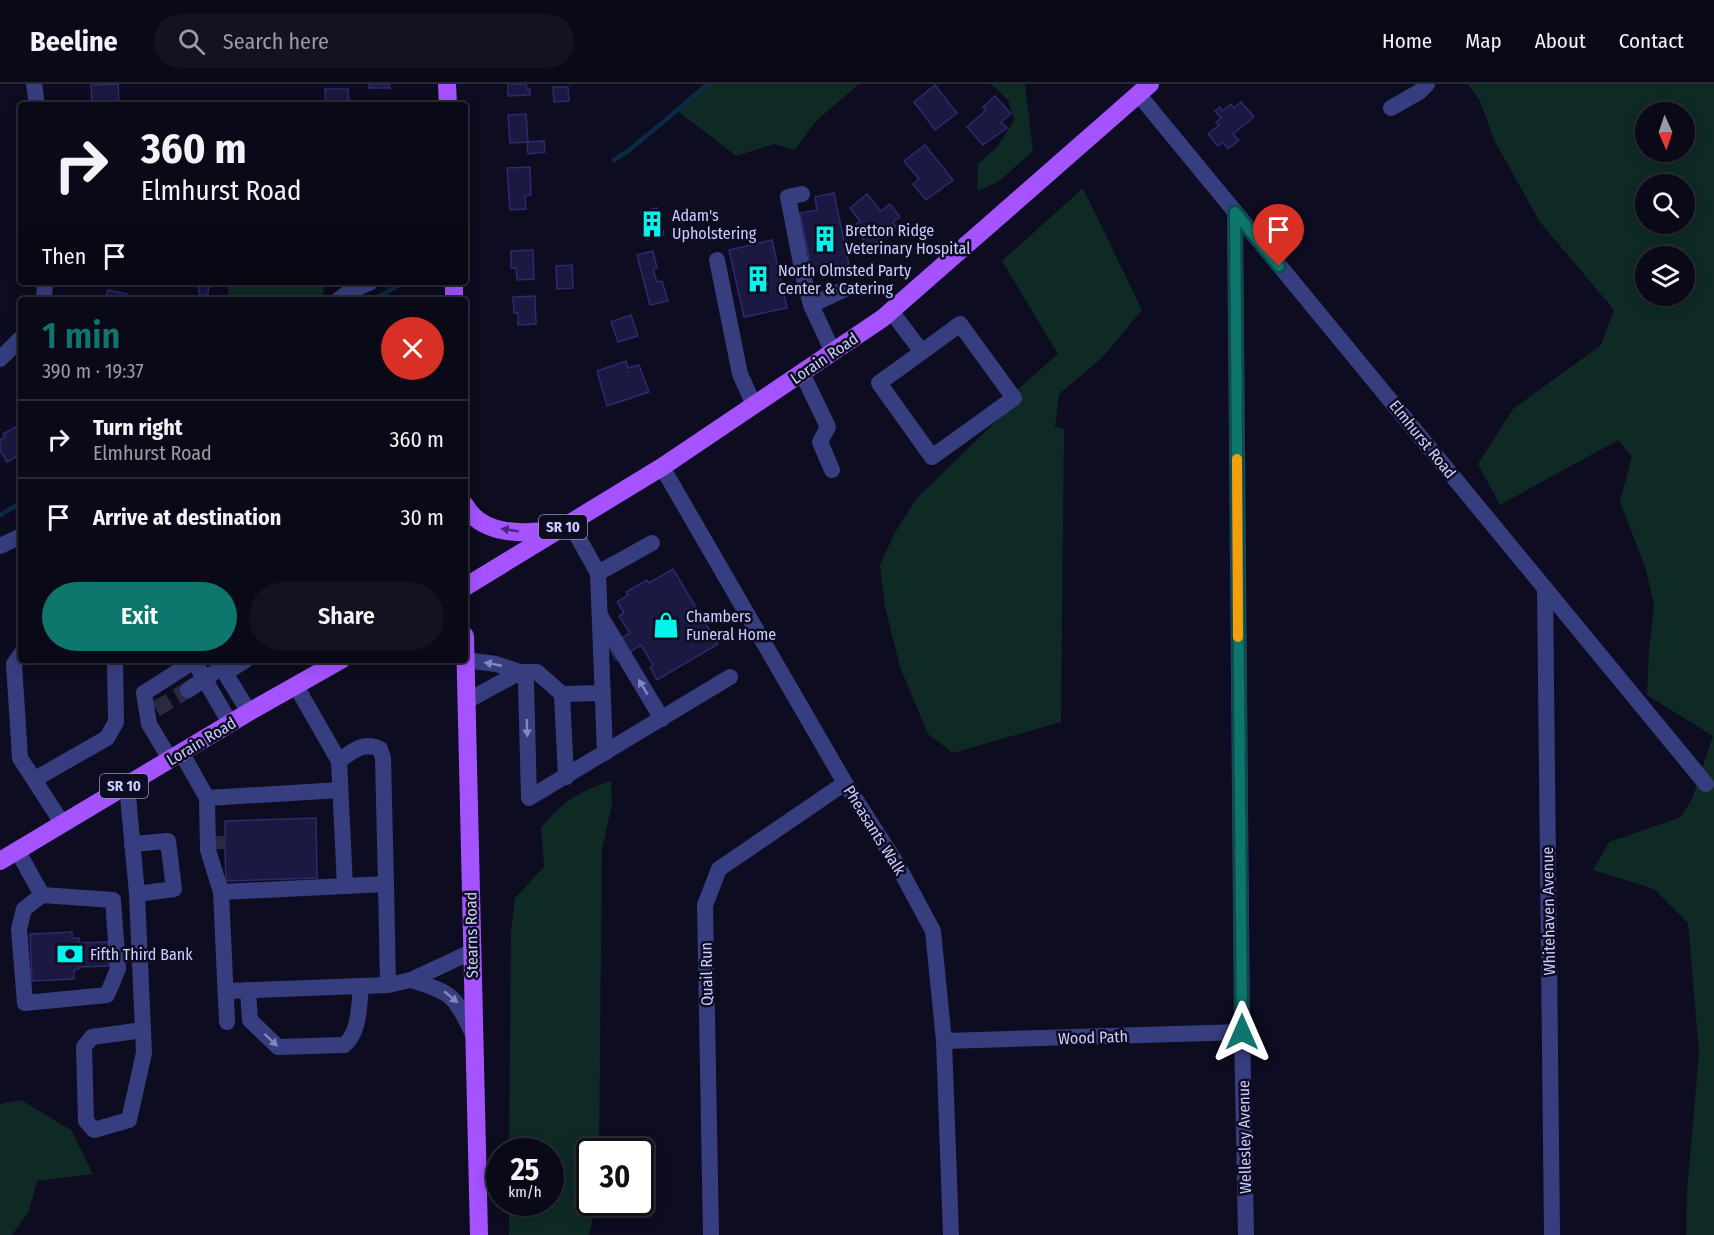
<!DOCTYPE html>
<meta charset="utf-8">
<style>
:root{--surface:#0a0918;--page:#131221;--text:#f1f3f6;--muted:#999aa2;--line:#2a2a37;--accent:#0f766e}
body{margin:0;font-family:"Fira Sans Condensed",sans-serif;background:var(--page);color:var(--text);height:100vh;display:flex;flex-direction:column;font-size:22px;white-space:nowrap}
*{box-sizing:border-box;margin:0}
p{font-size:20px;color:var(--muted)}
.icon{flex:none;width:33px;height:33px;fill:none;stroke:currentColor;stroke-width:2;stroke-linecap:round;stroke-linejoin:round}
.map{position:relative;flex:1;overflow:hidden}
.sheet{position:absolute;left:18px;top:213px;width:450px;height:366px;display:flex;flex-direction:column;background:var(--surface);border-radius:6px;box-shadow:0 3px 15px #0003,0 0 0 2px var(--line)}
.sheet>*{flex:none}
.top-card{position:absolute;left:18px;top:18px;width:450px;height:183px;border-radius:6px;box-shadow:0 3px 15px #0003,0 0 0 2px var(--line);background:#0a0918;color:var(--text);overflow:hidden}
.needle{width:39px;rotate:177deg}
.tools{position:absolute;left:1635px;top:18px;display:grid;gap:12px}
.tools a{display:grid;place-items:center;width:60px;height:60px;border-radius:50%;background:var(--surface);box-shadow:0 3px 15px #0003,0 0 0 2px var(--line);font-size:30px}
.speed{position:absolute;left:486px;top:1054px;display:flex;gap:12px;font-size:30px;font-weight:700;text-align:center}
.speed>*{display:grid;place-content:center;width:78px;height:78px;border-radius:50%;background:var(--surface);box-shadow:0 3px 15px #0003,0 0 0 2px var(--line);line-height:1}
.speed small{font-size:15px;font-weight:400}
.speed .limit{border:3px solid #111;border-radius:9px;background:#fff;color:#111}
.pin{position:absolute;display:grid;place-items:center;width:51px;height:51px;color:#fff;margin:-62px -26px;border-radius:50% 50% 50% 0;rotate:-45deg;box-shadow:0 0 6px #0007}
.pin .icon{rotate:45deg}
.me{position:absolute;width:66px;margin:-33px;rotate:0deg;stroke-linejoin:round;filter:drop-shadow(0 0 4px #0008)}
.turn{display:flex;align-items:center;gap:21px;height:126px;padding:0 24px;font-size:27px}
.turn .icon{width:78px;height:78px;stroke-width:2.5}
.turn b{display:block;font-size:42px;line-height:51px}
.then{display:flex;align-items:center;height:57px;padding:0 24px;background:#0003;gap:12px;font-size:22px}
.round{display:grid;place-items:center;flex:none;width:63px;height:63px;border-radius:32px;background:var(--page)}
.head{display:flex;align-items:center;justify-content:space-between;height:102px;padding:0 24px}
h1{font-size:36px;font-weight:600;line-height:45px;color:var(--accent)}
.action{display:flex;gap:12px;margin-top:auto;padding:12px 24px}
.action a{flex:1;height:69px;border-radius:36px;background:var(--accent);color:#fff;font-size:24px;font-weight:600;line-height:69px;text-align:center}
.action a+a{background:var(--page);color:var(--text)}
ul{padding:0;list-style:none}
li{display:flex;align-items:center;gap:18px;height:78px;padding:0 24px;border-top:2px solid var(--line)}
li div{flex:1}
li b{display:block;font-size:22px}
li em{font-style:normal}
header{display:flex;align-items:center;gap:36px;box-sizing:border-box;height:84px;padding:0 30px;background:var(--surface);border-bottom:2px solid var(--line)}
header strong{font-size:28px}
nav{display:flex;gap:33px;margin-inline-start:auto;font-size:21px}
.search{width:420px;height:54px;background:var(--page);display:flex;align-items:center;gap:15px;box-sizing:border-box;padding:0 21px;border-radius:33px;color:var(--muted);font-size:22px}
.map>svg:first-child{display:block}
.green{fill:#0f2a25;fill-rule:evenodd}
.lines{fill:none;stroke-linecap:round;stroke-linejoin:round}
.stream{stroke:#0b2a45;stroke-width:4.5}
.building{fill:#1b1841;stroke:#2e2a6d;stroke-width:1.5}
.minor-tunnel{stroke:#2a2941;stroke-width:16;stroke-dasharray:16 8;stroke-linecap:butt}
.minor{stroke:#373e7f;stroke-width:16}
.major{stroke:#a552ff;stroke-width:18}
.oneway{fill:#4a2879}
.oneway2{fill:#8186bf}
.route-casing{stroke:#0a4d48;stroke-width:15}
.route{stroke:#0f766e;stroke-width:10}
.slow{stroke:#f59e0b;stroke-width:10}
.labels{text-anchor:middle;stroke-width:5;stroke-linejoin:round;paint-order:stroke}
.shield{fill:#0d0c20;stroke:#9293bc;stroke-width:1.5}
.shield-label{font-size:15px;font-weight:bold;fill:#cbcdff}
.poi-label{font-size:16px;fill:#cbcdff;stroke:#0d0c20;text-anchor:start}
.street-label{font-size:16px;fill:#cbcdff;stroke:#0d0c20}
</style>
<header>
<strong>Beeline</strong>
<div class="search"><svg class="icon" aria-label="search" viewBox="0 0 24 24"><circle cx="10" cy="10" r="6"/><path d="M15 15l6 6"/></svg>Search here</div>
<nav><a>Home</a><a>Map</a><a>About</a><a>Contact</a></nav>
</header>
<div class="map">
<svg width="1714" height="1151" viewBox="0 0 1714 1151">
<rect width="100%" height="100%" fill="#0d0c20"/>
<!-- green -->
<g class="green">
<path d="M704,0H859L815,38L795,66L774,60L736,72L675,25Z"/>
<path d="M991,0H1025L1033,67L998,98L977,107L978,80L997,63L1014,36L1008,16Z"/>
<path d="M1468,0H1714V1151H1686L1687,1107L1699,969L1688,839L1654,805L1593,786L1609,758L1681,733L1692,715L1713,652L1647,611L1649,567L1654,520L1645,483L1620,417L1632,373L1618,356L1500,421L1478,380L1513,325L1601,261L1614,226L1540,138L1494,56L1480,17ZM1646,28H1684V68H1646ZM1646,100H1684V140H1646ZM1646,172H1684V212H1646Z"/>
<path d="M1083,104L1142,226L1102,274L1059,310L1055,343L1064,345L1061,638L953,669L928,650L900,583L885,523L880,481L894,450L917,414L1020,314L1016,307L1058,270L1002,177Z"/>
<path d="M227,198H325L322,216H229Z"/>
<path d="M611,697L612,721L602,765L599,1068H590V1119H596V1121L589,1151H509V1119H550V1068H509L511,848L515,814L544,783L541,744C563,717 578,708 611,697Z"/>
<path d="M21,1016L71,1046L93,1090L37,1097L29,1127L12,1151H0V1020Z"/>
</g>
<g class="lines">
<!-- stream -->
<g class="stream">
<path d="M614,76L628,67L709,0"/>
<path d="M373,216L399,201"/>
<path d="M0,431L21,419"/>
</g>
</g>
<!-- building -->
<g class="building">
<path d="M118,0L119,21H92L91,1Z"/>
<path d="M369,0H389L390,4H369Z"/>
<path d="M508,0H526L527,5H530V11L508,12Z"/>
<path d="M935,1L957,29L935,46L914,18Z"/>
<path d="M553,3H568L569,17L554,18Z"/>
<path d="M325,5H348L349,21H326Z"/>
<path d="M995,12L1011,30L1001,38L1007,44L983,61L967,43L986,26L983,23Z"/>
<path d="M1241,18L1254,33L1233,50L1239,56L1228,65L1223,58L1218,62L1208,50L1219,41L1216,38L1221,34L1215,27L1220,23L1222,27L1231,20L1234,24Z"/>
<path d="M526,30L528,58L510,59L508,31Z"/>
<path d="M544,57L545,68L528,70L527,58Z"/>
<path d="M925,61L953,96L926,116L913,100L919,95L904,77Z"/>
<path d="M530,83L531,111L525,112L526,125L510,126L507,84Z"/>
<path d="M834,109L849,181L812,188L800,129L817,126L815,113Z"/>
<path d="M867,110L881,127L890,120L900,133L893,138L896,143L870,164L853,143L860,137L850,124Z"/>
<path d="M657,124L664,151L647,155L641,128Z"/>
<path d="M772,156L787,224L744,233L729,166Z"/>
<path d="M533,166L534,195L517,196L516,184H511V167Z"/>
<path d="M653,167L657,184L653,185L657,198L662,197L668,217L650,221L637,171Z"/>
<path d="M572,181L573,204L557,205L556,182Z"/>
<path d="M199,199H209L208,211H199Z"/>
<path d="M108,206L127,210L126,216H105Z"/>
<path d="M535,212L536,240L518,241V229H514L513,213Z"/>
<path d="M631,231L638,252L618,258L611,238Z"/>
<path d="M626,277L628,284L639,281L649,308L607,322L597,287Z"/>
<path d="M21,340V370L7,378L0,366V356L5,353L3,350Z"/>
<path d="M673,485L718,560L657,596L650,583L653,581L641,561L616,576L608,562L630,549L619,532L624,529L617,518L628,511L626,508L647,496L649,499Z"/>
<path d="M316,734L317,794L226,797L225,764L211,765V753H225V737Z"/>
<path d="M72,848V854H79V859L108,858L109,882L79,883V885L74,886V895L32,897L30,850Z"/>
</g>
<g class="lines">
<!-- minor-tunnel -->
<g class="minor-tunnel">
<path d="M156,625L188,606"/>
<path d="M217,753L218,765"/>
</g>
<!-- minor -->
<g class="minor">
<path d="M34,0L37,21"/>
<path d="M1139,11L1706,700"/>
<path d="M1391,24L1419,8L1427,0"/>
<path d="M802,110L788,113L804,195L811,221"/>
<path d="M1235,128L1242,948L1246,1151"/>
<path d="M717,176L740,290L754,321"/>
<path d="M44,216L45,198"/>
<path d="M338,216L349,208L371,198"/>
<path d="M891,227L922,268L879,299L932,373L1014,314L960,240L922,268"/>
<path d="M833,268L811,221L843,206"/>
<path d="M0,275L21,254"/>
<path d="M802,289L828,343L820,358L832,386"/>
<path d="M662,383L845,699L897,780L933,847L944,957L951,1151"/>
<path d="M570,439L598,489L605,669"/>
<path d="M0,462L21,452"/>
<path d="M598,489L652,459"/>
<path d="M1545,504L1552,1151"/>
<path d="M601,533L662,635"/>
<path d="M21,570L14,580L20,674L62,739"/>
<path d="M217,576L249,628"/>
<path d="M466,576L496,580L520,588H537L562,610L603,609"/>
<path d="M520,588L526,598L529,714L730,593"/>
<path d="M225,589L246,576"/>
<path d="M296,602L339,677L345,802"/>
<path d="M188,606L212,590"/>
<path d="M562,610L566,693"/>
<path d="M467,617L520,588"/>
<path d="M181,668L207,714L208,766L221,808L227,938"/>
<path d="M170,675L149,640L144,609L194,577L230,639"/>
<path d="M35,695L107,654L116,638L115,576"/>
<path d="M127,701L137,810L144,969L129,1036L94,1046L86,1037L84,963L92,953L143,946"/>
<path d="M207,714L340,706"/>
<path d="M132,760L168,757L174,805L137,810"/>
<path d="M17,766L42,811"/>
<path d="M386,800L388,901"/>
<path d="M221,808L386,800L383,674L380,665C364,657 352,667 339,677"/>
<path d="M42,811L113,816L118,885L107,911L25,919L19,845L24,825Z"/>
<path d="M411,896C454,910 453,910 473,950"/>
<path d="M248,906L250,936L278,963L344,961C360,949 359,920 361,902"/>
<path d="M226,907L388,901L411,896L471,868"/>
<path d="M944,957L1242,948"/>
<path d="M711,1151L705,821L719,785L845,699"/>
</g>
<!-- major -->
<g class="major">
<path d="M447,0L448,21"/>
<path d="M454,198V216"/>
<path d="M465,421C481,451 523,451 553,445"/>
<path d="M465,503L662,383L883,234L1150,0"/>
<path d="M465,552L479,1151"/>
<path d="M0,777L249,628L341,576"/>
</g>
</g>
<!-- one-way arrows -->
<defs><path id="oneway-solid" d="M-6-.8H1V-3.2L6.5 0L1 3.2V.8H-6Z" transform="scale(1.5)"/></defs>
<use class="oneway" href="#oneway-solid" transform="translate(510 446) rotate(-171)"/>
<g class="oneway2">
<use href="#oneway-solid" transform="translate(493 580) rotate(-169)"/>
<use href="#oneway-solid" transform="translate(643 603) rotate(-121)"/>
<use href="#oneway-solid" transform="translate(527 644) rotate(88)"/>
<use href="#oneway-solid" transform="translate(451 913) rotate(40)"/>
<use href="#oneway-solid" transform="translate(271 956) rotate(43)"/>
</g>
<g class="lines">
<!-- route casing -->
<g class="route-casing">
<path id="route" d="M1242,948L1235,128L1279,182"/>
</g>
<!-- route -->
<use href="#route" class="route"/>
<!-- slow -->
<path class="slow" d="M1237,375L1238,553"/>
</g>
<!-- icons -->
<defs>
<g id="building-bare" transform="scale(2.07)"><path d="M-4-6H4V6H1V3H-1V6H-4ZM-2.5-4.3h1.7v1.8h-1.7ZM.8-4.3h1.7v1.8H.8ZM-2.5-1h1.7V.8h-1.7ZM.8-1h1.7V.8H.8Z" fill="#00f6eb" stroke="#0d0c20" stroke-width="2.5" paint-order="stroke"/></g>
<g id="shop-bare" transform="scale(2.07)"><path d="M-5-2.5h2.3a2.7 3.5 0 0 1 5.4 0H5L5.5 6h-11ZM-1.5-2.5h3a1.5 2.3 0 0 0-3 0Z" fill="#00f6eb" stroke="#0d0c20" stroke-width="2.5" paint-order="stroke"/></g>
<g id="bank-bare" transform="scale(2.07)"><path d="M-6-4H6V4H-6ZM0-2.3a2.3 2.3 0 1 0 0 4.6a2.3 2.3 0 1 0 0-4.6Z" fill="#00f6eb" stroke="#0d0c20" stroke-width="2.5" paint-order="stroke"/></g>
</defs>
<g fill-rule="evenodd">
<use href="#building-bare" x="652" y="140"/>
<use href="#building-bare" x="825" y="155"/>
<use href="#building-bare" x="758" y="195"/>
<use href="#shop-bare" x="666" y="541"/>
<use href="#bank-bare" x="70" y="870"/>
</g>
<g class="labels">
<!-- shield labels -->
<g class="shield">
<rect x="539" y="431" width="48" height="24" rx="4.5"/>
<rect x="100" y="690" width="48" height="24" rx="4.5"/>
</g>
<g class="shield-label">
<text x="563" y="448">SR 10</text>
<text x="124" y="707">SR 10</text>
</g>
<!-- poi labels -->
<g class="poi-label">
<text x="672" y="137">Adam's<tspan x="672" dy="18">Upholstering</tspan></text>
<text x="845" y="152">Bretton Ridge<tspan x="845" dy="18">Veterinary Hospital</tspan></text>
<text x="778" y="192">North Olmsted Party<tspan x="778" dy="18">Center &amp; Catering</tspan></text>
<text x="686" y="538">Chambers<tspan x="686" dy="18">Funeral Home</tspan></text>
<text x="90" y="876">Fifth Third Bank</text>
</g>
<!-- street labels -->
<g class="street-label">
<text transform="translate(824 274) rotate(-34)" y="6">Lorain Road</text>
<text transform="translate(1423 355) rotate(51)" y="6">Elmhurst Road</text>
<text transform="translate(201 657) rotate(-31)" y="6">Lorain Road</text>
<text transform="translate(875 746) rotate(58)" y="6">Pheasants Walk</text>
<text transform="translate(1548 827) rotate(-91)" y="6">Whitehaven Avenue</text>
<text transform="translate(471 851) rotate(-91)" y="6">Stearns Road</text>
<text transform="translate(706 890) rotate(-91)" y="6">Quail Run</text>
<text transform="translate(1093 953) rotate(-2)" y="6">Wood Path</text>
<text transform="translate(1244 1053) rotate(-91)" y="6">Wellesley Avenue</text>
</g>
</g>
</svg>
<div class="tools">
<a><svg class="needle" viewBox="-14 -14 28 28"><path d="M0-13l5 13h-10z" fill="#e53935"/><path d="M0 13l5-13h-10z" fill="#999aa2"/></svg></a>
<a><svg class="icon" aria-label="search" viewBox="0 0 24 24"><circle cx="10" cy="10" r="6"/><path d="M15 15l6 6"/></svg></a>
<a><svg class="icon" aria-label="layers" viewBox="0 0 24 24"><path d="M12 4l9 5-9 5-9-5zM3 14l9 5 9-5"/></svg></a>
</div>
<div class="speed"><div>25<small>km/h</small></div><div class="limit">30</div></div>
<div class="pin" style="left:1279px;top:182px;background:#d93025"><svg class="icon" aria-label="arrive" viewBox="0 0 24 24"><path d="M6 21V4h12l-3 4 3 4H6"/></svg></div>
<svg class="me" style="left:1242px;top:948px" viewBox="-20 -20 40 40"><path d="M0-17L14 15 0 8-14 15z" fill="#0f766e" stroke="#fff" stroke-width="4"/></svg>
<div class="top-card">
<div class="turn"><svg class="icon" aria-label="right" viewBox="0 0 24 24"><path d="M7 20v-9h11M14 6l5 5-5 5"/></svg><div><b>360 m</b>Elmhurst Road</div></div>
<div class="then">Then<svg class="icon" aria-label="arrive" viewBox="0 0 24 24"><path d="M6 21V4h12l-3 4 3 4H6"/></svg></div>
</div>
<section class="sheet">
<div class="head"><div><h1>1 min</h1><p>390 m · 19:37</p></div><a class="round" style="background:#d93025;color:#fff"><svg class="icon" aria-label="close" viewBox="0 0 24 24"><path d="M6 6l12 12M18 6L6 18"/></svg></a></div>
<ul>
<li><svg class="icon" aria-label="right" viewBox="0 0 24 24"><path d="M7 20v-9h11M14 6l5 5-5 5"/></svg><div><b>Turn right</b><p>Elmhurst Road</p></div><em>360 m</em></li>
<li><svg class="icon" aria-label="arrive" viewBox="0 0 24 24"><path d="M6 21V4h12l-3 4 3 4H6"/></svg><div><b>Arrive at destination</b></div><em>30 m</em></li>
</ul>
<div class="action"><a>Exit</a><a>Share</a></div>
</section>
</div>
